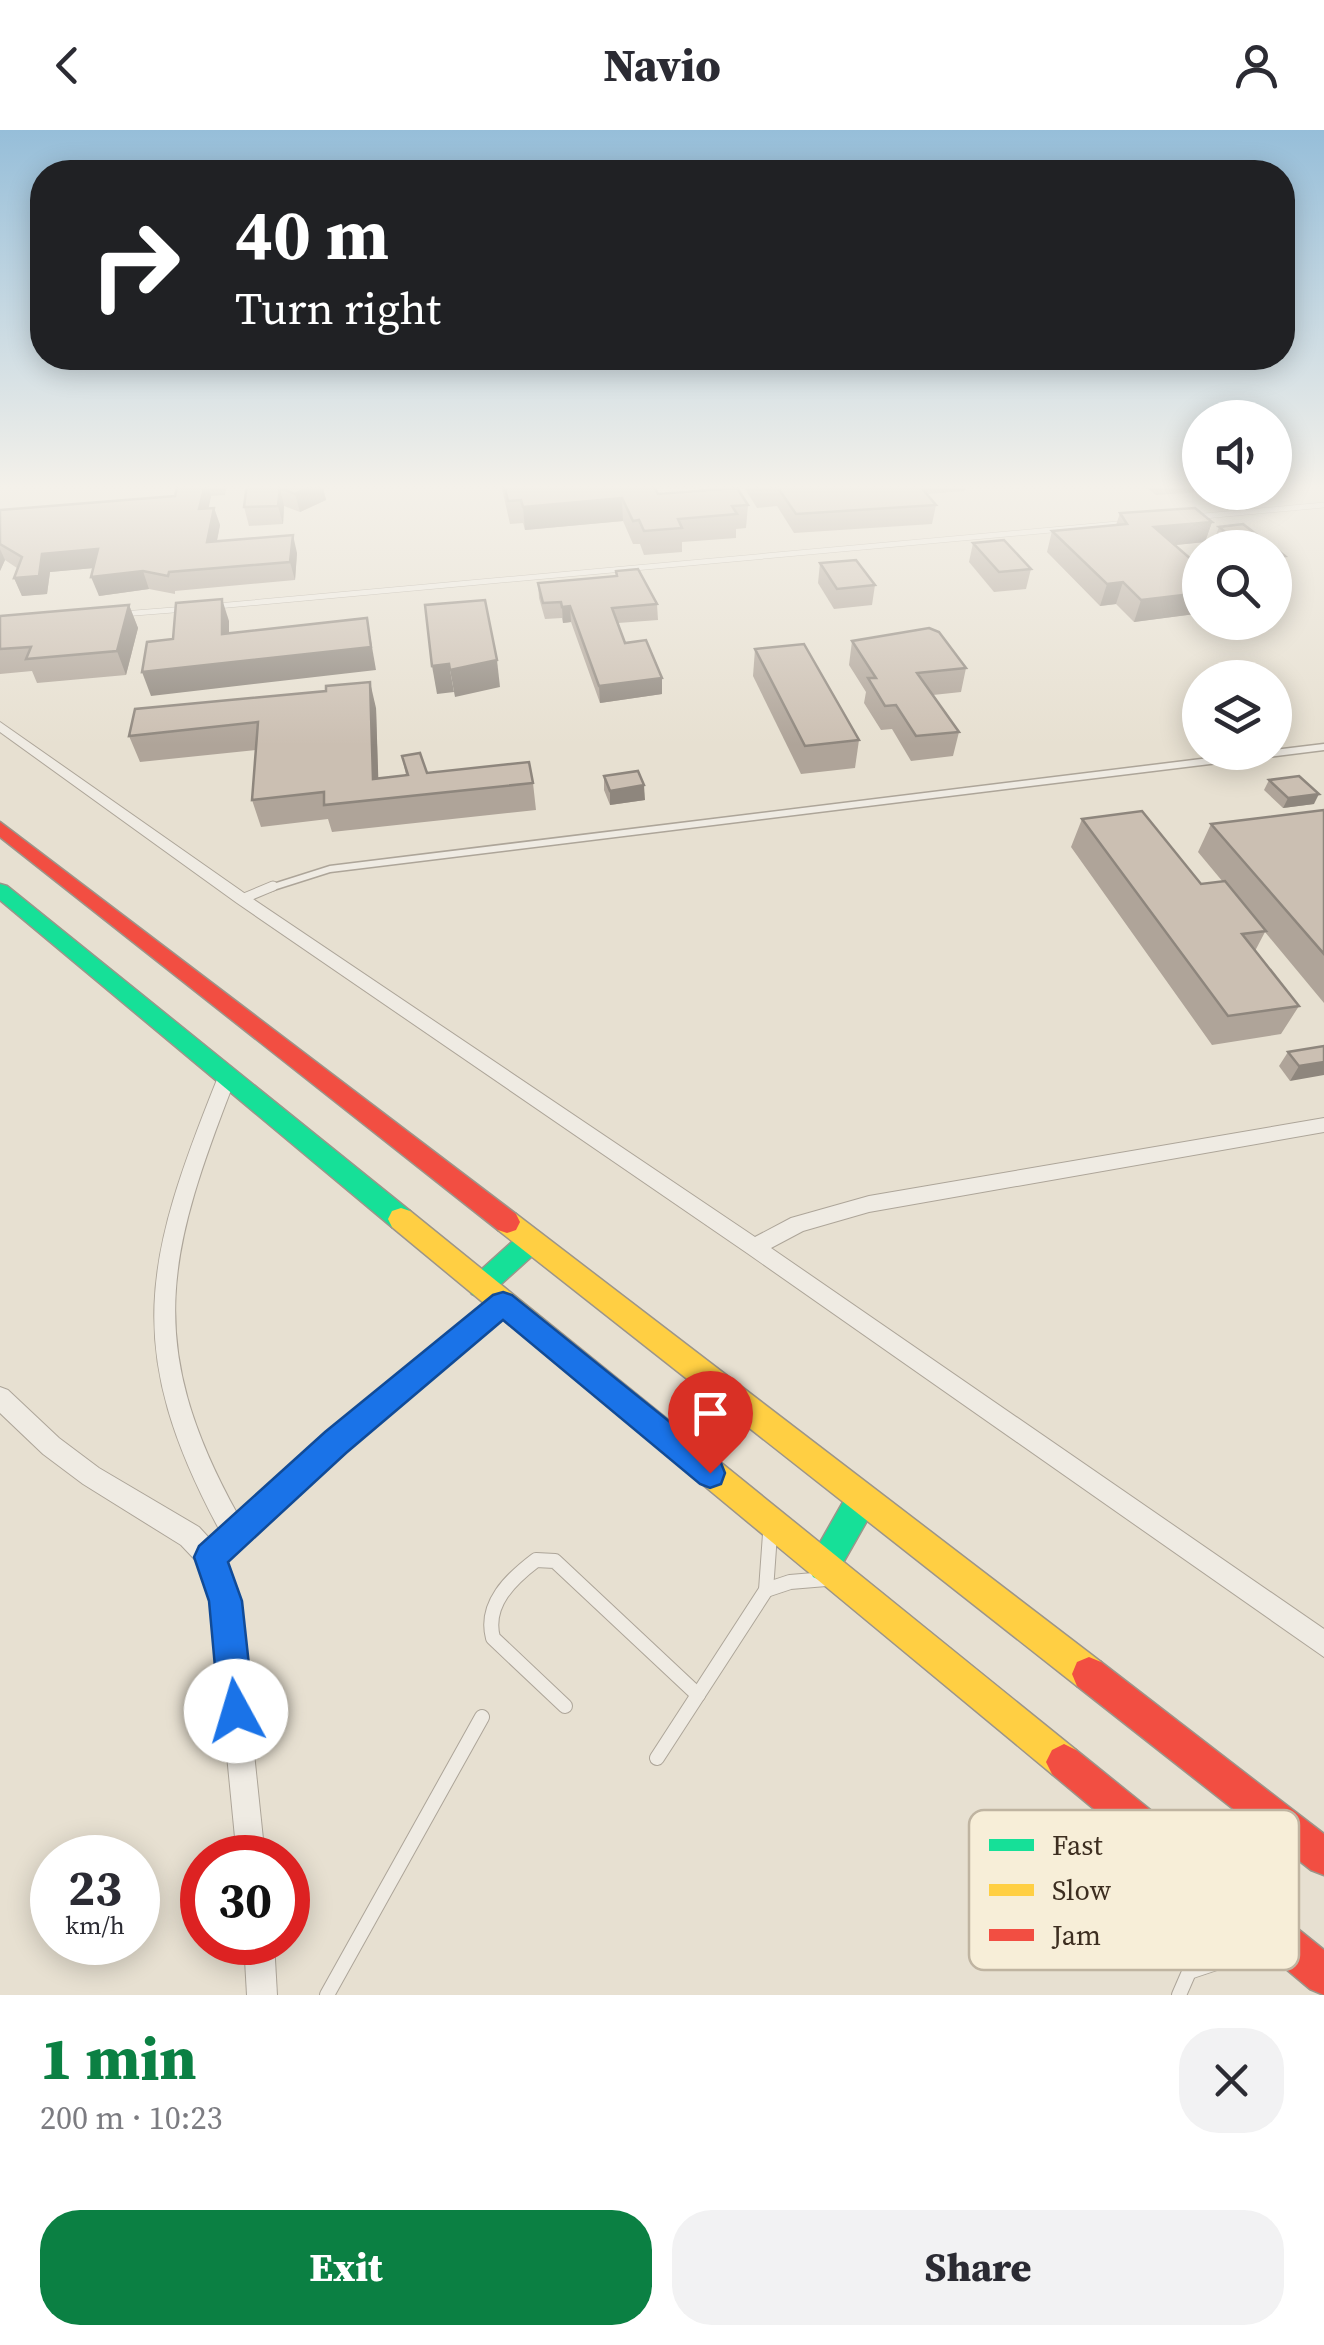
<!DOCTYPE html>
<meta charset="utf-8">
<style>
:root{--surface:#fff;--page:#f2f2f3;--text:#2b2b33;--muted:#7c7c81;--accent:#0b8043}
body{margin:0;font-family:"Source Serif 4",serif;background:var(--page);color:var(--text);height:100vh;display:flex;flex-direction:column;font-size:38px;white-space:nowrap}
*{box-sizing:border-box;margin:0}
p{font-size:32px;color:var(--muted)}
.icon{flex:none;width:55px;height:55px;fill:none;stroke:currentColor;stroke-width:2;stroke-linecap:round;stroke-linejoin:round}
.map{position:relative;height:1865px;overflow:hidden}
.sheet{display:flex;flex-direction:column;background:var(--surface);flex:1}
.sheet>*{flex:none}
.hud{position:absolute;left:30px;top:30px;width:1265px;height:210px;border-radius:40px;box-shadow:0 5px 25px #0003;background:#202124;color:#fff;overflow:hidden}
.buttons{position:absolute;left:1182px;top:270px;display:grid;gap:20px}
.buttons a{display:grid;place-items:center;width:110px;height:110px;border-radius:50%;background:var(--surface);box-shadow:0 5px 25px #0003;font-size:50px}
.speed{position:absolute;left:30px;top:1705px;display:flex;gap:20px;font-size:50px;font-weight:700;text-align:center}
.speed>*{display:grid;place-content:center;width:130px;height:130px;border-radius:50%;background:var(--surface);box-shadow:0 5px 25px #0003;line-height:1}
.speed small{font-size:25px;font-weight:400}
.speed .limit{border:15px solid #d22;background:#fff;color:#111}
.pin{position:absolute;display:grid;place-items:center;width:85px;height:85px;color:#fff;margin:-102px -42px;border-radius:50% 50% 50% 0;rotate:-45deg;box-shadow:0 0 10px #0007}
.pin .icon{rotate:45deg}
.me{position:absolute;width:110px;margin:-55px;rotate:354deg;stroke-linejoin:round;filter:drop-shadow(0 0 8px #0008)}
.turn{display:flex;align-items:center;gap:35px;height:210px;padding:0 40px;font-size:45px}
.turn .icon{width:130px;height:130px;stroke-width:2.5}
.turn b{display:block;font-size:70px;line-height:85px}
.round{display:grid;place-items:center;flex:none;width:105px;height:105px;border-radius:40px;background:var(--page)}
.head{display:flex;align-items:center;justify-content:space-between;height:170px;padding:0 40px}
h1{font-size:60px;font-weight:800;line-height:75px;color:var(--accent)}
.action{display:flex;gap:20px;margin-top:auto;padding:20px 40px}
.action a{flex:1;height:115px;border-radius:40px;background:var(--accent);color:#fff;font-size:40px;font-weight:800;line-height:115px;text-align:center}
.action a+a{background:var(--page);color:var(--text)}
header{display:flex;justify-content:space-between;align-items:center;height:130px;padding:0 40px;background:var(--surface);font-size:45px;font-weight:800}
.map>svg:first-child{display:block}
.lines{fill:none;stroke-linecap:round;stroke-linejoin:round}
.lane-far4-casing{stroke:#ada599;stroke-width:6}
.lane-far3-casing{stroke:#ada599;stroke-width:9}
.lane-far2-casing{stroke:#ada599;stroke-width:11}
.lane-far1-casing{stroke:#ada599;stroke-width:14}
.lane-casing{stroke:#ada599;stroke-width:16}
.street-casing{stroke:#ada599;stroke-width:2}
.fast-casing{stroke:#9c958a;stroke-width:3}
.slow-casing{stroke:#9c958a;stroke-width:3}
.jam-casing{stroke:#9c958a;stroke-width:3}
.lane-far4{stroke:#efebe3;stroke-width:5}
.lane-far3{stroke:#efebe3;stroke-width:6}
.lane-far2{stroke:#efebe3;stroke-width:9}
.lane-far1{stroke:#efebe3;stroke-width:11}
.lane{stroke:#efebe3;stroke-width:14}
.street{fill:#efebe3;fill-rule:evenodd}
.fast{fill:#16e098;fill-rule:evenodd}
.slow{fill:#ffcf43;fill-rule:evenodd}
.jam{fill:#f24e42;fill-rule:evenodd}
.wall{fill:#afa499}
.shaded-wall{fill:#8e867d}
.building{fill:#cbbfb2;stroke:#8e867d;stroke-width:2.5}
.route{fill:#1a73e8;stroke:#114b97;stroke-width:2.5}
.key{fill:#f7eed8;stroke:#bfb4a1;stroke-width:2.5}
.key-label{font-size:28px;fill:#3d2e20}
</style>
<header><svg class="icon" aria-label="back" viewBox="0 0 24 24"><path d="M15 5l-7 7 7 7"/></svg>Navio<svg class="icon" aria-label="person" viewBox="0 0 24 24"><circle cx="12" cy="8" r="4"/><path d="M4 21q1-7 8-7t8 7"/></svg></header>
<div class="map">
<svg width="1324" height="1865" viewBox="0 0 1324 1865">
<rect width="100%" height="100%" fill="#e7e0d1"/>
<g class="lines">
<!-- lane-far4 casing -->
<g class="lane-far4-casing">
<g id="lane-far4">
<path d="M1193,387L1324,375"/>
<path d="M217,476L1128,393"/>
<path d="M122,484L186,479"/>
</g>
</g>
<!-- lane-far3 casing -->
<g class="lane-far3-casing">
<path id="lane-far3" d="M267,759L330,739L1324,617"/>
</g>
<!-- lane-far2 casing -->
<g class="lane-far2-casing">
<path id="lane-far2" d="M242,769L273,756"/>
</g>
<!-- lane-far1 casing -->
<g class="lane-far1-casing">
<path id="lane-far1" d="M769,1407L770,1398"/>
</g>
<!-- lane casing -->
<g class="lane-casing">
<g id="lane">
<path d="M766,1460L790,1452L826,1449"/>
<path d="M565,1576L493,1508C484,1474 511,1449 536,1430L555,1431L698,1565"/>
<path d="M657,1628L766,1460L770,1404"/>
<path d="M1170,1737L1189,1842L1179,1865"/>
<path d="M1189,1842L1267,1816"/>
<path d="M327,1865L482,1587"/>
</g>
</g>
<!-- street casing -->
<g class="street-casing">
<g id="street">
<path d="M0,592L247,765L755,1107L791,1088L869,1066L1324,988V1002L869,1082L803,1101L771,1118L1324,1499V1527L747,1123L237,773L0,602Z"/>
<path d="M227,940L233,942L236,947C168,1122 142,1212 238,1385L328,1304L496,1167L503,1165L510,1167L513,1174L510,1181L344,1320L224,1431L238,1471L265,1728H237L212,1471L200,1435L181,1415L83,1354L43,1324L0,1283V1257L8,1260L59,1308L99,1338L199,1397L211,1410L220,1401C122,1219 144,1131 218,947L221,942Z"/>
<path d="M244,1812H274L277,1865H247Z"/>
</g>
</g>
<!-- fast casing -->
<g class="fast-casing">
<g id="fast">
<path d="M0,754L7,756L410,1081L414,1089L410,1097L401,1100L392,1097L0,770Z"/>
<path d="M531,1100L540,1103L544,1111L540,1119L490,1164L481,1168L472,1164L468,1156L472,1148L522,1103Z"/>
<path d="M862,1354L873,1358L877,1369L873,1380L835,1447L824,1452L813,1447L808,1436L813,1425L851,1358Z"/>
</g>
</g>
<!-- slow casing -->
<g class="slow-casing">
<g id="slow">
<path d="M401,1078L410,1081L1076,1620L1082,1632L1076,1644L1064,1650L1052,1644L392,1097L388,1089L392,1081Z"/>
<path d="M507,1081L516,1084L1101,1532L1106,1544L1101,1556L1089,1561L1077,1556L498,1100L494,1092L498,1084Z"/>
</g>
</g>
<!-- jam casing -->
<g class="jam-casing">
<g id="jam">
<path d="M0,692L516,1084L520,1092L516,1100L507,1103L498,1100L0,707Z"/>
<path d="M1089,1527L1101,1532L1324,1704V1745L1311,1740L1077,1556L1072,1544L1077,1532Z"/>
<path d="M1064,1614L1076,1620L1324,1820V1865L1310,1859L1052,1644L1046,1632L1052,1620Z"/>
</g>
</g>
<!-- lane-far4 -->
<use href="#lane-far4" class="lane-far4"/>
<!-- lane-far3 -->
<use href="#lane-far3" class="lane-far3"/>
<!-- lane-far2 -->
<use href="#lane-far2" class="lane-far2"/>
<!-- lane-far1 -->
<use href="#lane-far1" class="lane-far1"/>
<!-- lane -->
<use href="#lane" class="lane"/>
<!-- street -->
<use href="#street" class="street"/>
<!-- fast -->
<use href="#fast" class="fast"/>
<!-- slow -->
<use href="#slow" class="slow"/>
<!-- jam -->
<use href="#jam" class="jam"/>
</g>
<!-- wall -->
<g class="wall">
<path d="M0,354H44L0,358Z"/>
<path d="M178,354H227L225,365L211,366L208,378H214L220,395L217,411L297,423L295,450L175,461V464L149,459L99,466L94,438L50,442L47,464L22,466L14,448L17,438L5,430L0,441V380L175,366Z"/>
<path d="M247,354H322L326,370L300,382L284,376L283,394L249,396L244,377Z"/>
<path d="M501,354H653L658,364L748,375L746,398L736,399V408L682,412V422L644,425L640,414H633L623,391L525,400L523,393L510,394Z"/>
<path d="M742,354H966L965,361L926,364L936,375L932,394L794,403L777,376L757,378Z"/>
<path d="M1143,354H1200V362L1156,365Z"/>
<path d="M1120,383L1212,392L1205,412L1175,415L1200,437V489L1195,484L1134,492L1116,474L1100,476L1047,422L1052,401L1116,395Z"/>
<path d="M1219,397L1274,418H1214L1212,416Z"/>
<path d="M973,413L1031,439L1026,459L994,462L969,432Z"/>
<path d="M820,433L875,455L872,475L834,479L818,453Z"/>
<path d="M616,441L657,474L658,490L618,493L625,513L662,564L600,573L571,492L563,493L562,488L545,489L539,468L538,453L616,446Z"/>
<path d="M129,475L138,498L126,545L37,553L32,541L0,544V486Z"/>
<path d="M852,511L966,538L961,562L933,565L959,602L953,626L911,631L892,599L881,600L864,573L866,562L849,535Z"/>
<path d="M755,519L859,610L855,638L801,644L753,546Z"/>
<path d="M376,578L378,648L406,645L402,626L427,643L533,653L536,680L332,702L328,689L261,697L252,670L256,620L140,632L129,606Z"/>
<path d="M604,646L645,670L610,675L604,660Z"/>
<path d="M1269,650L1314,674L1283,678L1264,660Z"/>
<path d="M1324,680V873L1265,802L1255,821L1299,876L1281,904L1212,915L1071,717L1082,689L1201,754L1223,752L1198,722L1211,694Z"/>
<path d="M1324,916L1290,951L1279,936L1288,922Z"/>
</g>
<!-- shaded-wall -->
<g class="shaded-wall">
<path d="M205,354H207L211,366L205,396L199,379Z"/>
<path d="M317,354H322L326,370L300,382L295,364Z"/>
<path d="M280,358L284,376L283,394L278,376Z"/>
<path d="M622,368L623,391L525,400L523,377Z"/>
<path d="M214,378L220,395L213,430L207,412Z"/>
<path d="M1212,392L1205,412L1147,418L1154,397Z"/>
<path d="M293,405L297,423L295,450L290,432Z"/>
<path d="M0,419L5,430L0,441Z"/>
<path d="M98,419L105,437L50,442L47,464L22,466L14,448L42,424Z"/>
<path d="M1285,426L1276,445H1275V427Z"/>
<path d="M143,441L149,459L99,466L91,447Z"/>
<path d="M1123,452L1116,474L1100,476L1107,454Z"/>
<path d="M1200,463V470L1195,484L1134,492L1141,470Z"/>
<path d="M222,469L229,491V526L222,504Z"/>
<path d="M129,475L138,498L126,545L117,521Z"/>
<path d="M570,476L571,492L563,493L562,477Z"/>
<path d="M367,488L376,540L151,566L142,542Z"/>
<path d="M497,530L500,557L455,567L450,540Z"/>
<path d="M449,534L454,562L437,564L432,536Z"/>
<path d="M662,548V564L600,573L599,556Z"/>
<path d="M370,552L376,578L379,669L373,649Z"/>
<path d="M644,655L645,670L610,675V661Z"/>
<path d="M1319,664L1314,674L1283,678L1288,668Z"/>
<path d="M1324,932V945L1290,951L1299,936Z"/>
</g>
<!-- building -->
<g class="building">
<path d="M178,354H205L199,379L214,378L207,412L293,405L290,432L169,442L168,446L143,441L91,447L98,419L42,424L39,446L14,448L22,427L0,414V380L175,366Z"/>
<path d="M247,354H317L295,364L280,358L278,376L244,377Z"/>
<path d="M504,354H653L658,364L737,358L748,375L732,376L737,384L678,389L682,398L644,401L639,390L633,391L622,368L523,377L521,370L508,371Z"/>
<path d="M755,354H918L936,375L796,384L778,358L758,359Z"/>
<path d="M1195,378L1212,392L1154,397L1200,437V463L1141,470L1123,452L1107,454L1052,401L1127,394L1120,383Z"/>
<path d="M1243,394L1274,418H1245L1219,397Z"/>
<path d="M1004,410L1031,439L999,442L973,413Z"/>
<path d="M1275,418L1285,426L1275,427Z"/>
<path d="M856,430L875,455L837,459L820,433Z"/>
<path d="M638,439L657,474L612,478L625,513L646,510L662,548L599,556L570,476L562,477L561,472L543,473L538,453L617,446L616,441Z"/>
<path d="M222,469V504L367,488L371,517L142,542L147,512L173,509L176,473Z"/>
<path d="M485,470L497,530L450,540L449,534L432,536L425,475Z"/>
<path d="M129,475L117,521L26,529L31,517L0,519V486Z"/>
<path d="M929,498L939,502L966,538L917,543L959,602L916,606L896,575L885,576L868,548H876L852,511Z"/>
<path d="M804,514L859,610L805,616L755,519Z"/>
<path d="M370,552L373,649L408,645L402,626L420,623L427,643L529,632L533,653L324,675V662L252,670L258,592L129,606L135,579L326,561V556Z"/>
<path d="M638,641L644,655L610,661L604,646Z"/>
<path d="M1299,646L1319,664L1288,668L1269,650Z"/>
<path d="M1324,680V824L1211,694Z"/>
<path d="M1142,681L1201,754L1225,751L1266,801L1242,804L1299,876L1228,886L1082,689Z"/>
<path d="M1324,916V932L1299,936L1288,922Z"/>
</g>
<!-- sky -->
<linearGradient id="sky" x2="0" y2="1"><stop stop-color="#96bed9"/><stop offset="0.58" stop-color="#f4f1ea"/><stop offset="1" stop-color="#f4f1ea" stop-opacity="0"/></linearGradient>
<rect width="1324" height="615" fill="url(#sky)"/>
<!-- route -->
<path class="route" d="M503,1162L512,1165L721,1333L725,1343L721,1354L710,1358L700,1354L503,1190L346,1323L228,1432L242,1471L254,1581L248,1593L236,1598L224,1593L219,1581L209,1471L194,1427L199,1416L325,1302L493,1165Z"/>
<!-- legend -->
<rect x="969" y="1680" width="330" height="160" rx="15" class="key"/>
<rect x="989" y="1709" width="45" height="12" fill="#16e098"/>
<rect x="989" y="1754" width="45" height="12" fill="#ffcf43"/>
<rect x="989" y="1799" width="45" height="12" fill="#f24e42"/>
<g class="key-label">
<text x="1052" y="1725">Fast</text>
<text x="1052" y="1770">Slow</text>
<text x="1052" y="1815">Jam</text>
</g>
</svg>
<div class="buttons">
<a><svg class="icon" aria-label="sound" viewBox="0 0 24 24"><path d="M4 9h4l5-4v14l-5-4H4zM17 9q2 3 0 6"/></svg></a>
<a><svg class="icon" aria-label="search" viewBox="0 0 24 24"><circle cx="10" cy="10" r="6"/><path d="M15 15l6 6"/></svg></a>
<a><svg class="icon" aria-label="layers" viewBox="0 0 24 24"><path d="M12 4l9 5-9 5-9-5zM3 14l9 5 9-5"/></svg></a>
</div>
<div class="speed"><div>23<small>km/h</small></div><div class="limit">30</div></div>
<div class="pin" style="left:710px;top:1343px;background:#d93025"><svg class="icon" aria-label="arrive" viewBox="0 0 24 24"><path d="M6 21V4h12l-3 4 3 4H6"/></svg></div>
<svg class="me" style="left:236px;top:1581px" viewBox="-20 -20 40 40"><circle r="19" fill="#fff"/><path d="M0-13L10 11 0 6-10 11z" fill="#1a73e8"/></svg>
<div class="hud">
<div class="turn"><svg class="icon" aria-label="right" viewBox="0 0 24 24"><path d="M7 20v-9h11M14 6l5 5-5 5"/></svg><div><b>40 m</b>Turn right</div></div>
</div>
</div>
<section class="sheet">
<div class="head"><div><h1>1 min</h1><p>200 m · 10:23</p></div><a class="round"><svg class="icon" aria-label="close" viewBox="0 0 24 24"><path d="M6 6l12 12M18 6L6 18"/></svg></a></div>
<div class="action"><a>Exit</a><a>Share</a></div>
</section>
